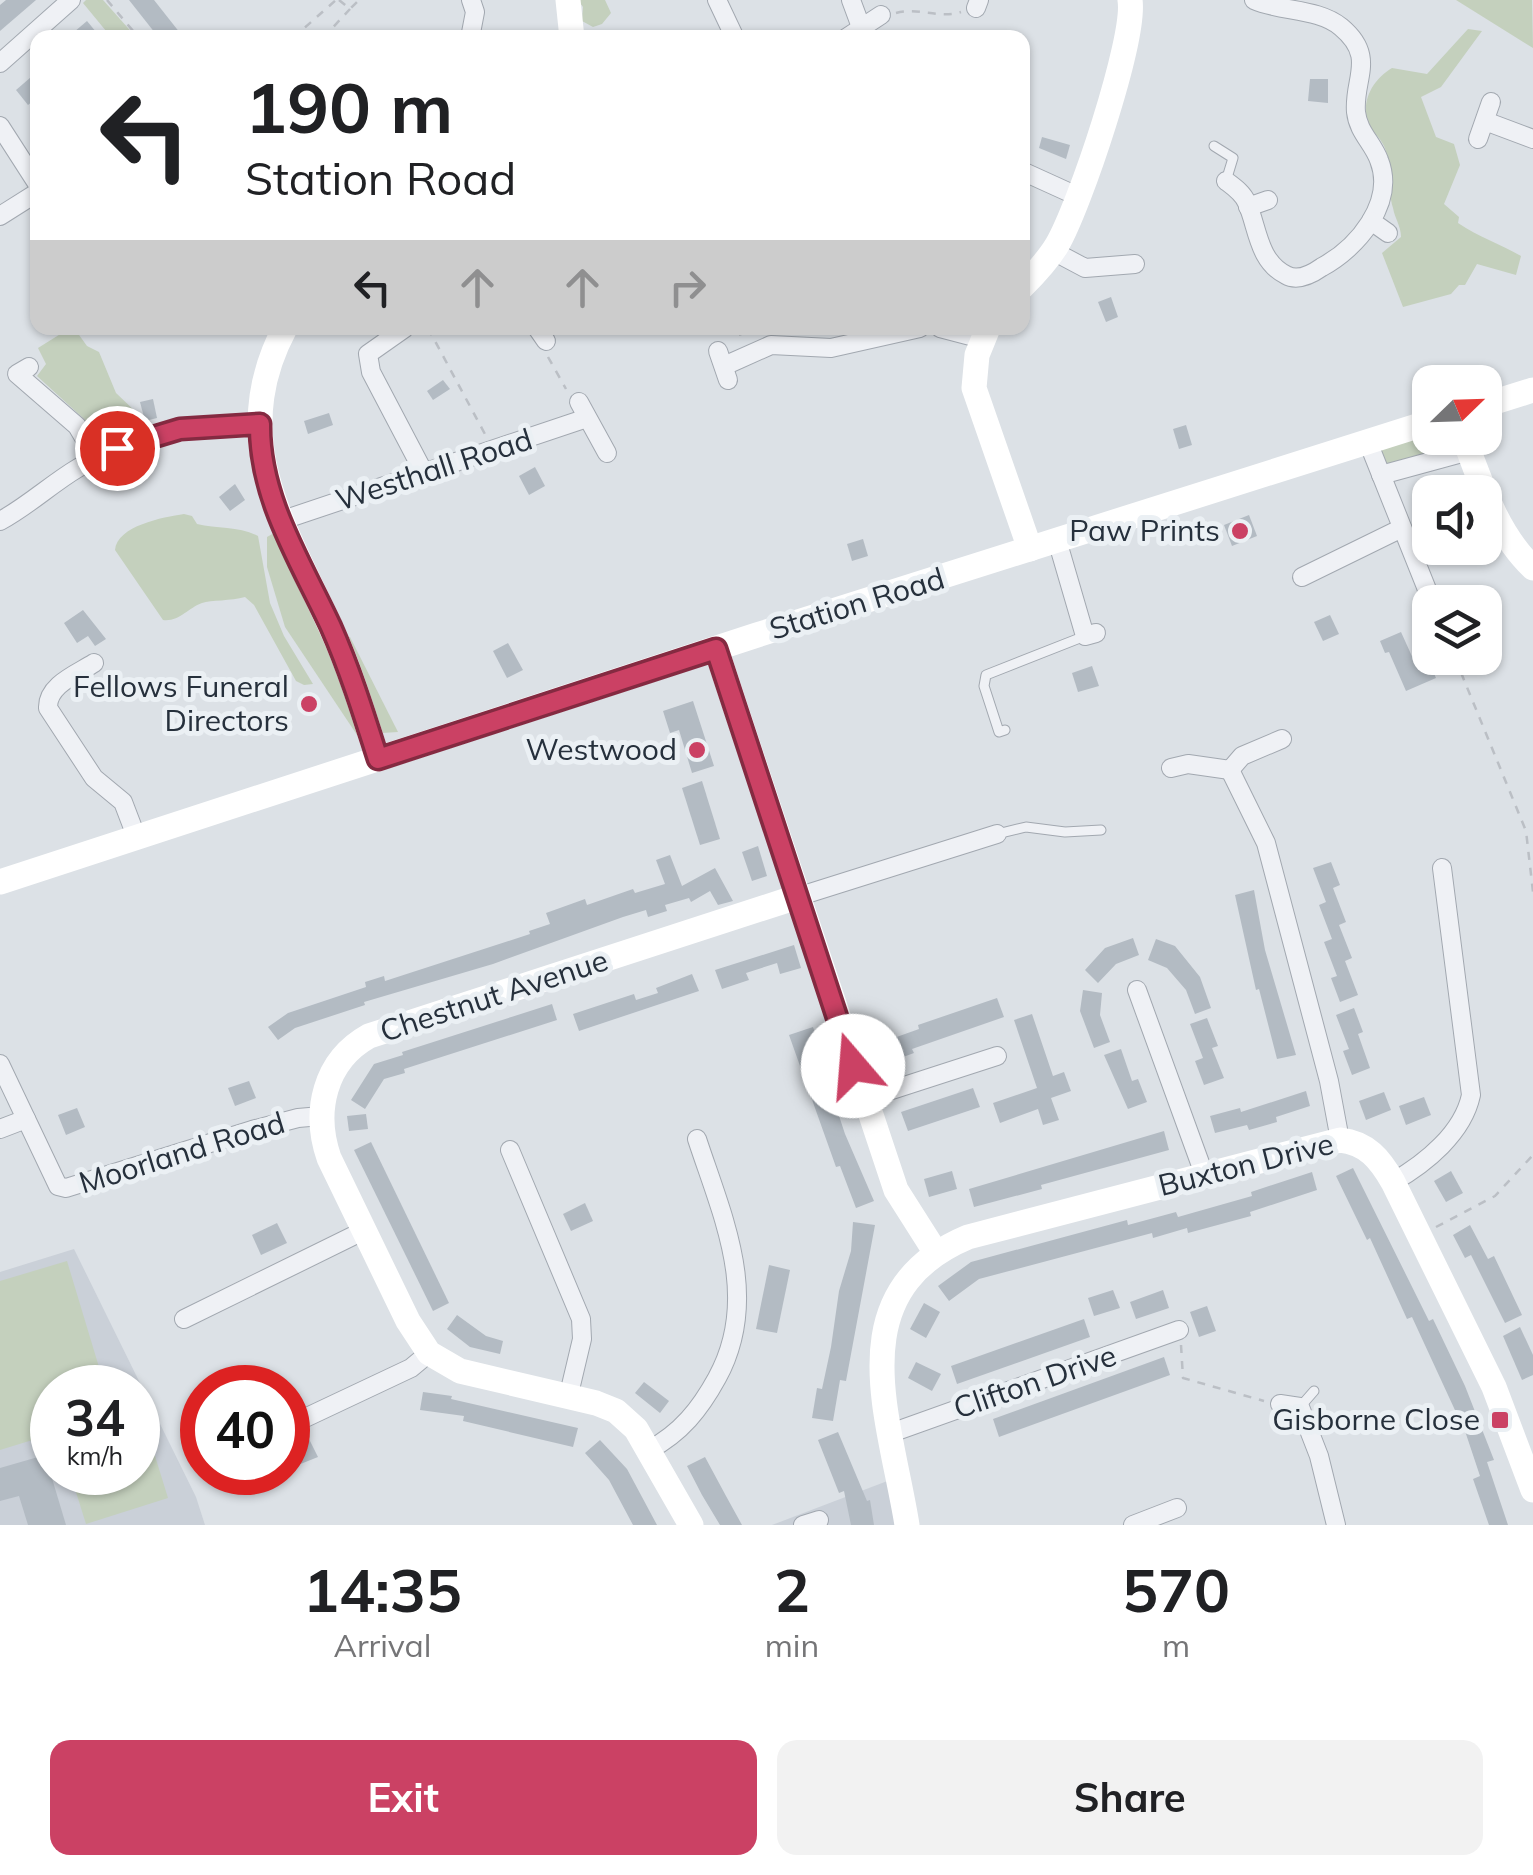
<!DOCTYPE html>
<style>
:root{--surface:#fff;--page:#f2f2f2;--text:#202124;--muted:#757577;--accent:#cb4164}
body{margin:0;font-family:Mulish,sans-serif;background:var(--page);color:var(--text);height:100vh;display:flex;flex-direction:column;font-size:38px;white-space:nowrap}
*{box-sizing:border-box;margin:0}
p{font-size:32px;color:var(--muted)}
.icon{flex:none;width:55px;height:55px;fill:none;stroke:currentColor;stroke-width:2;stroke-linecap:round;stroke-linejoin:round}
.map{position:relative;height:1525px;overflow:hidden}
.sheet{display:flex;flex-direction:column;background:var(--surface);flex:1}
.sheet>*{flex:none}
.hud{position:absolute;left:30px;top:30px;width:1000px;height:305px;border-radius:20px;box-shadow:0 2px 8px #0004;background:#fff;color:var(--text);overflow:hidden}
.needle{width:65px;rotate:67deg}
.controls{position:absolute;left:1412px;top:365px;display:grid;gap:20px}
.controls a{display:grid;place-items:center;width:90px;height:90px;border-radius:20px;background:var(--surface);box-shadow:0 2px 8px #0004;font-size:50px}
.speed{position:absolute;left:30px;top:1365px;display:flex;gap:20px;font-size:50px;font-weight:700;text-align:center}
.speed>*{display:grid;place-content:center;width:130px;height:130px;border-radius:50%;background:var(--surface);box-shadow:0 2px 8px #0004;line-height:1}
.speed small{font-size:25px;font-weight:400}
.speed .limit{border:15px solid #d22;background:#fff;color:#111}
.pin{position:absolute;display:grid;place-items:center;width:85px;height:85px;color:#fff;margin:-42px;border:5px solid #fff;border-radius:50%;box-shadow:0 2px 10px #0007}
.me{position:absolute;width:110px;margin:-55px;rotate:342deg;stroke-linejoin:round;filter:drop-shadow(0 0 8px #0008)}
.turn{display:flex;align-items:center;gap:35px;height:210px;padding:0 50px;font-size:45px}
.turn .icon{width:130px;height:130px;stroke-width:2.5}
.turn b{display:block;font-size:70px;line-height:85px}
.lanes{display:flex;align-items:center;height:95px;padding:0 50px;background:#0003;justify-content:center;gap:50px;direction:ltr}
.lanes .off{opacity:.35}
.eta{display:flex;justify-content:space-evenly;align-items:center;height:170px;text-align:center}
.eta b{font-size:60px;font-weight:700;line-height:70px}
.primary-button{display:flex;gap:20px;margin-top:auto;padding:20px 50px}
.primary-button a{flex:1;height:115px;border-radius:20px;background:var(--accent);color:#fff;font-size:40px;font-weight:700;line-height:115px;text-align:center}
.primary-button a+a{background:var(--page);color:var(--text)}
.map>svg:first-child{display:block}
.built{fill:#cad0d8;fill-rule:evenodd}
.green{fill:#c4d0bd}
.building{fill:#b3bbc3}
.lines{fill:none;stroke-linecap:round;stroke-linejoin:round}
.lane-casing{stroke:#a2a8b0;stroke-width:11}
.street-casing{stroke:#a2a8b0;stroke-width:20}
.path{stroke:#bbbfc5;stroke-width:2.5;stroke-dasharray:8 8;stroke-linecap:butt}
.lane{stroke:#eff1f5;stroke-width:9}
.street{stroke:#eff1f5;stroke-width:18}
.secondary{stroke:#fff;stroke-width:25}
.route-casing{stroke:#842a41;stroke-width:25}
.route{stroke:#cb4164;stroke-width:18}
.poi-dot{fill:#cb4164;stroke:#ebf0f4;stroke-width:4}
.labels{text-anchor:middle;stroke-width:10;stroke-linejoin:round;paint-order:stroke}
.street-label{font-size:30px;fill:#26303c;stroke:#ebf0f4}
.poi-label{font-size:30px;fill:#26303c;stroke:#ebf0f4;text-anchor:end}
</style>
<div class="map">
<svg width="1533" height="1525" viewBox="0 0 1533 1525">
<rect width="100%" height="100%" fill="#dce1e6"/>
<!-- built -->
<g class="built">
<path d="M74,1249L196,1497L205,1525H0V1272ZM52,1388H138V1472H52Z"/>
<path d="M890,1480L896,1525H772Z"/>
</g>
<!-- green -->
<g class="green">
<path d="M86,0H103L136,37H111L83,3Z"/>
<path d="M578,0H605L611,13L602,24L593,27L582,21L583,7Z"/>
<path d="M1456,0H1532L1533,48Z"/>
<path d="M1468,29L1482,31L1441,87L1421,97L1436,137L1454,144L1460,165L1444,204L1459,217L1458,223C1479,237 1500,244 1521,256L1516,275L1477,264L1465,285H1459L1451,294L1403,307L1382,253L1401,237C1401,226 1395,219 1393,208C1387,188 1393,167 1384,146C1380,137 1370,130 1367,120C1362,98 1374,79 1392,68L1427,74Z"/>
<path d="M70,328H74L87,346L99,352L116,393L137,413L140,422L137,432L100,445L84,419L37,376L46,364L38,348Z"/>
<path d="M1430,429V438H1455L1454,447L1394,465L1385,464L1380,457L1381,447Z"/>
<path d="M184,514L192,516L197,524C217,529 240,526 258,536L270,603L284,636L313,684L304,685L296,681L254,605L245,597C231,601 211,600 202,603C188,608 179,622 163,620L115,550C117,526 163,517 184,514Z"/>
<path d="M274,533L322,629L359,738L285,627L267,567V537Z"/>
<path d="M347,637H350L398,732L382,733Z"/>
<path d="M67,1261L105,1387L52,1388V1434L0,1450V1281Z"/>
<path d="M143,1417L168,1498L86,1524L70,1473L138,1472V1419Z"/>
</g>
<!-- building -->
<g class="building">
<path d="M6,0H36L0,31V5Z"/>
<path d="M129,0H154L184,38H159Z"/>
<path d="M87,21L101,38H67Z"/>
<path d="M38,71V97L28,105L16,90Z"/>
<path d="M1310,79H1328V103L1308,101Z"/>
<path d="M1042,137L1070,145L1066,159L1039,148Z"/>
<path d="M1111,297L1118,317L1106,322L1098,302Z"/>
<path d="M443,380L450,389L433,400L427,391Z"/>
<path d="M153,399L157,418L145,421L140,402Z"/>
<path d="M329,413L333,425L308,434L304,421Z"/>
<path d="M1186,425L1192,445L1179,449L1173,429Z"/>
<path d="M535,467L545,486L529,495L519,476Z"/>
<path d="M235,484L245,500L230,511L219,497Z"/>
<path d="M1249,515L1257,536L1232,546L1224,525Z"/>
<path d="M863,539L868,556L852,561L847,544Z"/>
<path d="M83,610L106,639L95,646L88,636L77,643L64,623Z"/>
<path d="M1330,615L1339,634L1323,641L1314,622Z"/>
<path d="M1401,632L1415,663L1427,657L1436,678L1406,691L1389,652L1385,653L1380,641Z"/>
<path d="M508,643L523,670L507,678L493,651Z"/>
<path d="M1092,666L1099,686L1078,692L1072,673Z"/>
<path d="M693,701L714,766L692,773L679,730L670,733L663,711Z"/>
<path d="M702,781L720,839L700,845L682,788Z"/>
<path d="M758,846L767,876L752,881L742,852Z"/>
<path d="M670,855L682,886L715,868L733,901L718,905L710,891L691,902L689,898L665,905L667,911L648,917L646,910L623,917L493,964L364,1002L365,1005L295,1028L278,1040L268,1027L288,1013L366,987L365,982L384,976L385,981L530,934L529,931L550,924L546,913L585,899L587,905L633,889L635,893L665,884L656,860Z"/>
<path d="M1331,862L1340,885L1333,888L1346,922L1339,925L1352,958L1345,961L1358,995L1340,1002L1331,978L1337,976L1324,942L1332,939L1319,905L1326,902L1313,868Z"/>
<path d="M1254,890L1265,950L1296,1055L1277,1059L1259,989L1256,990L1235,895Z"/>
<path d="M1133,938L1139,955L1116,964L1098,983L1085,970L1105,948Z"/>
<path d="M1156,939L1175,946L1200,977L1211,1008L1195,1014L1186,990L1167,968L1148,960Z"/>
<path d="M794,945L801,968L780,974L777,963L746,973L749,980L722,989L715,970Z"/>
<path d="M692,974L699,991L579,1031L573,1014L634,994L636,1000L658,993L656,988Z"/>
<path d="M1083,990L1102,993L1100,1015L1110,1042L1094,1048L1080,1011Z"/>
<path d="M997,998L1004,1017L912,1049L914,1053L884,1064L877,1044L919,1029L918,1025Z"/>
<path d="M552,1004L557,1020L404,1069L405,1073L384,1079L365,1109L351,1100L374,1064L403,1055L402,1052Z"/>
<path d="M1354,1008L1363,1032L1358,1034L1370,1068L1352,1075L1343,1051L1349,1049L1336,1015Z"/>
<path d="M1032,1014L1053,1076L1064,1072L1071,1091L1051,1098L1059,1120L1043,1125L1038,1109L1000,1123L993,1103L1037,1088L1014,1020Z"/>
<path d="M1207,1018L1218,1046L1212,1048L1224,1078L1204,1085L1195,1061L1203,1058L1190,1024Z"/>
<path d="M813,1027L818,1042L815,1043L845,1134L874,1201L856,1208L840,1166L836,1167L789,1035Z"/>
<path d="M1121,1049L1132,1081L1138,1079L1147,1102L1128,1109L1104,1055Z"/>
<path d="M249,1081L256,1098L235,1106L228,1088Z"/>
<path d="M973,1088L980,1107L908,1131L901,1112Z"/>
<path d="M1306,1091L1310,1106L1276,1117L1277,1122L1249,1130L1247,1125L1215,1133L1210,1116L1240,1108L1241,1112Z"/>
<path d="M1384,1092L1391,1110L1366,1120L1359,1101Z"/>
<path d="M1424,1097L1431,1115L1406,1125L1399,1106Z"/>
<path d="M77,1108L85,1127L66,1135L58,1115Z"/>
<path d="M366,1114L368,1129L349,1131L347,1116Z"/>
<path d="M1164,1131L1169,1150L1041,1185L1042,1189L974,1207L969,1189Z"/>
<path d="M371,1142L449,1303L433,1311L354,1150Z"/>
<path d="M1353,1168L1429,1321L1433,1319L1465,1386L1494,1460L1487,1462L1508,1525H1489L1473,1479L1480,1476L1466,1434L1412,1317L1407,1319L1370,1238L1367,1240L1336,1176Z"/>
<path d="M952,1171L957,1189L929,1197L924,1179Z"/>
<path d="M1451,1171L1463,1193L1446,1202L1434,1181Z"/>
<path d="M1312,1172L1317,1190L1250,1212L1251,1216L1188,1233L1187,1228L1153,1238L1152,1233L979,1279L949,1301L938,1286L971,1262L1127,1220L1128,1225L1176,1212L1178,1217L1252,1196L1251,1192Z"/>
<path d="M585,1203L593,1221L571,1231L563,1214Z"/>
<path d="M853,1222L875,1225L846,1381L840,1380L833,1421L812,1418L817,1388L822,1389L831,1347L839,1291L851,1251Z"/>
<path d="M277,1223L287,1243L261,1255L252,1235Z"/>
<path d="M1470,1225L1488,1259L1494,1256L1522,1315L1505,1323L1471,1255L1465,1258L1453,1235Z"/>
<path d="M769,1265L790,1270L777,1333L756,1329Z"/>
<path d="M1113,1290L1120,1308L1094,1316L1088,1298Z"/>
<path d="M1163,1290L1169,1308L1136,1319L1130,1302Z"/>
<path d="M924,1303L940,1312L926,1338L910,1329Z"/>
<path d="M1207,1306L1216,1331L1199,1337L1190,1312Z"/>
<path d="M457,1315L486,1336L503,1341L500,1354L470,1347L447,1329Z"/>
<path d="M1084,1319L1090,1337L957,1384L951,1366Z"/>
<path d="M1520,1327L1533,1355V1375L1522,1380L1503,1336Z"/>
<path d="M1164,1357L1170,1375L999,1437L993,1419Z"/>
<path d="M916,1362L941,1374L932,1391L908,1378Z"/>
<path d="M644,1382L669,1401L660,1413L635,1393Z"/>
<path d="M423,1392L452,1396L451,1399L578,1428L573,1447L463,1421L464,1416L420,1410Z"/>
<path d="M838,1432L867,1501L870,1500L874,1525H851L844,1491L839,1493L818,1440Z"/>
<path d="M309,1439L318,1457L293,1467L288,1449Z"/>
<path d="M600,1440L627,1469L657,1525H633L609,1480L585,1453Z"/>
<path d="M45,1455L66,1525H28L19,1496L0,1501V1468Z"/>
<path d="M705,1457L726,1496L742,1525H720L702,1495L687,1466Z"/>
</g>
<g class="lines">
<!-- lane casing -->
<g class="lane-casing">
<g id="lane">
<path d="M1214,146L1233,158L1226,181"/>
<path d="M1005,730L999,732L984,686L986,675L1085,636"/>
<path d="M997,834L1026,827L1065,832L1101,830"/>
<path d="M1300,1407L1314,1391"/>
</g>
</g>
<!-- street casing -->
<g class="street-casing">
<g id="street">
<path d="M717,0L735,38"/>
<path d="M851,0L861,27"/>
<path d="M976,8L979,0"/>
<path d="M470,38L475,12L471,0"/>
<path d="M846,38L881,15"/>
<path d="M0,63L71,0"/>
<path d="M1485,121L1533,139"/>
<path d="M0,126L38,185"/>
<path d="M1478,139L1491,102"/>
<path d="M1022,171L1077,196"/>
<path d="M1226,181C1234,187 1243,193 1247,203C1258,228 1258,261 1286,275C1298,282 1312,274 1322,267C1357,248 1396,203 1379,160C1373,143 1358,132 1356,112C1353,79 1377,57 1341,27C1318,8 1281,12 1254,0"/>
<path d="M1248,207L1268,200"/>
<path d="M0,216L38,192"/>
<path d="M1371,221L1388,233"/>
<path d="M1053,251L1085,268L1135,264"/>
<path d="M405,328L368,354L371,372L423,471"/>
<path d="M537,328L546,341"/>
<path d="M940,328L982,339"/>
<path d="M718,351L728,380"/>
<path d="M724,366L771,345L831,348L920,328"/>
<path d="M29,367L17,374L77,426L96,458"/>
<path d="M579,402L607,453"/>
<path d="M1368,442L1432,602"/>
<path d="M1381,475L1469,451"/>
<path d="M0,521C28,506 51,484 78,468C135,434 195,424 260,424"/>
<path d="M280,521L587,418"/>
<path d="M1057,540L1085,636L1096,633"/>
<path d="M1302,577L1402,528"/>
<path d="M94,663C77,674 47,685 48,708L94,778L123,802L136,836"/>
<path d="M1171,768L1188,764L1230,770L1242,756L1282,739"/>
<path d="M1230,770L1266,843L1329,1081L1340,1140"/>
<path d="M797,897L997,834"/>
<path d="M1137,990L1204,1174"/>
<path d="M0,1064L58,1186L66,1188L252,1130L298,1118L321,1116"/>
<path d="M864,1099L997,1056"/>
<path d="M0,1129L26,1119"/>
<path d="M510,1150L581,1319L582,1339L568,1398"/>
<path d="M1393,1182C1426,1163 1463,1133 1471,1095L1442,868"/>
<path d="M184,1319L363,1231"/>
<path d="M1280,1404L1300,1407L1319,1456L1336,1525"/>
<path d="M288,1426L411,1368L429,1353"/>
<path d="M891,1433L1179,1330"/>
<path d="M649,1450C681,1433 700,1409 717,1378C761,1298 723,1218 697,1139"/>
<path d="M803,1525L819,1520"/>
<path d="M1133,1525L1177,1508"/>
</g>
</g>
<!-- path -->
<g class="path">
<path d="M107,0L139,38"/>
<path d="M339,0L350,9L359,0"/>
<path d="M896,13C919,7 939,19 961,12"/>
<path d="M293,38L336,0"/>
<path d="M323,38L350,9"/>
<path d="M428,328L486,436"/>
<path d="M738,328L742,340"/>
<path d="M548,357L566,389"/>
<path d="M1455,658L1526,831L1533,892"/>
<path d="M1436,1227L1495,1196L1533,1155"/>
<path d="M1181,1345L1183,1378L1264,1401"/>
</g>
<!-- lane -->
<use href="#lane" class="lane"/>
<!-- street -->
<use href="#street" class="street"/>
<!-- secondary -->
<g class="secondary">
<path d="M568,0L572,38"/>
<path d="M1022,287C1035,274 1048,260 1057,245C1079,208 1136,39 1130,0"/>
<path d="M285,328C225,440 286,528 332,630C351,671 364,716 378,759"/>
<path d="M988,328L977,355L974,388L1030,549"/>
<path d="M1485,405L1533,390"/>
<path d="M1464,438C1481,483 1497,534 1533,568"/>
<path d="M716,649L896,1190L936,1253"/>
<path d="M0,882L757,635L1430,422"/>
<path d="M691,1525L636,1429L616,1411L596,1403L460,1371L429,1353L408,1321L329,1158C313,1112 324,1061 369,1036L797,897"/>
<path d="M907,1525C890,1418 837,1292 968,1237L1340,1140C1367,1143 1380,1159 1393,1182L1494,1387L1533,1490"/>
</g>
</g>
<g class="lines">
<!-- route casing -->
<g class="route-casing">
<path id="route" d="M117,448L180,429L260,424C259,498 301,562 331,627C350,670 364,715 378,759L716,649L853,1066"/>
</g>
<!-- route -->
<use href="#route" class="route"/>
</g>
<!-- markers -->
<g class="poi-dot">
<circle cx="1240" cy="531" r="10"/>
<circle cx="309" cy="704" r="10"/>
<circle cx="697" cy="750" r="10"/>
<rect x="1490" y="1410" width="20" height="20" rx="5"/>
</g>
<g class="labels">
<!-- street labels -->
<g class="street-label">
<text transform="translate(434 470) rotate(-18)" y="10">Westhall Road</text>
<text transform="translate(857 604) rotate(-17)" y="10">Station Road</text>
<text transform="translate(494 996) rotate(-18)" y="10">Chestnut Avenue</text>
<text transform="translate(182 1153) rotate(-17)" y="10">Moorland Road</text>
<text transform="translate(1246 1165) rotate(-14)" y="10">Buxton Drive</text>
<text transform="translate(1035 1382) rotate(-19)" y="10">Clifton Drive</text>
</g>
<!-- poi labels -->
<g class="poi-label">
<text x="1220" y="541">Paw Prints</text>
<text x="289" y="697">Fellows Funeral<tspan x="289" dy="34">Directors</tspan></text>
<text x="677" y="760">Westwood</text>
<text x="1480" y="1430">Gisborne Close</text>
</g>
</g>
</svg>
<div class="controls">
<a><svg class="needle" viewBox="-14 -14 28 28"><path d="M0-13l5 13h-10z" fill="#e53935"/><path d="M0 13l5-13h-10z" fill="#757577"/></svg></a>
<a><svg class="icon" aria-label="sound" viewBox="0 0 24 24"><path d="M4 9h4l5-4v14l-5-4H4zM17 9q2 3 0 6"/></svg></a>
<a><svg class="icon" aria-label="layers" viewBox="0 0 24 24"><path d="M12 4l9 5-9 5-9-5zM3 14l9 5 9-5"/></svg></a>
</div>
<div class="speed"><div>34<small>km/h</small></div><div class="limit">40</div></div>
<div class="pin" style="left:117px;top:448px;background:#d93025"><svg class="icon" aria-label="arrive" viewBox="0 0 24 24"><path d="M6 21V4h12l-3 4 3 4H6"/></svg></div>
<svg class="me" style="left:853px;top:1066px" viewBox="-20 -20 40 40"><circle r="19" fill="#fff"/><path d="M0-13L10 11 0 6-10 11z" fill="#cb4164"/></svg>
<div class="hud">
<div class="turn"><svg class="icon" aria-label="left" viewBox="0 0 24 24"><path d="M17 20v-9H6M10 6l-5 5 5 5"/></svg><div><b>190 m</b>Station Road</div></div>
<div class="lanes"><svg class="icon" aria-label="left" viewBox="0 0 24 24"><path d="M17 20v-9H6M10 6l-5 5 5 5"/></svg><svg class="icon off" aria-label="ahead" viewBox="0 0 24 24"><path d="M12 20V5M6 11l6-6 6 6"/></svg><svg class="icon off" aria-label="ahead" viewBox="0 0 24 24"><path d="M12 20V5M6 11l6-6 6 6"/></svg><svg class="icon off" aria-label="right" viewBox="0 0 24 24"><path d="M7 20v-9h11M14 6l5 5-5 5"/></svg></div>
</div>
</div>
<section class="sheet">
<div class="eta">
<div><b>14:35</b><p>Arrival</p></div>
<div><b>2</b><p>min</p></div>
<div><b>570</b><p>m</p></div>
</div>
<div class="primary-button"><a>Exit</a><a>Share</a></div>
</section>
